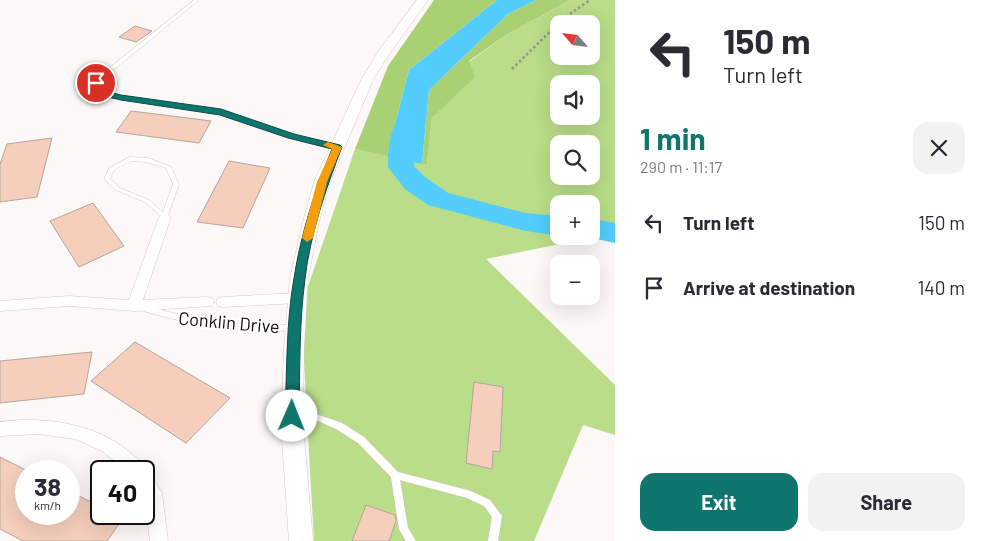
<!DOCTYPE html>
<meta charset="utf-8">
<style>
:root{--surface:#fff;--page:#f2f2f3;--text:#2b2b33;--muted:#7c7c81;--accent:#0f766e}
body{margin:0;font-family:Barlow,sans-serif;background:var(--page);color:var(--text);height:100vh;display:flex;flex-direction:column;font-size:19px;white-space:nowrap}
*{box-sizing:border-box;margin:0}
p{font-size:16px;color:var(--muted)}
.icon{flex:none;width:28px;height:28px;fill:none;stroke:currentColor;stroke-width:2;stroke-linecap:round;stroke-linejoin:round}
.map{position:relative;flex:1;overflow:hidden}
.drawer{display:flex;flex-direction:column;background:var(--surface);width:375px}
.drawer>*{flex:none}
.guide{background:#fff;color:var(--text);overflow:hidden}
.needle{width:32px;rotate:298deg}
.tools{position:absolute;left:550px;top:15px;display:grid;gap:10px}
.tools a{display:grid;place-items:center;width:50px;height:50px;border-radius:10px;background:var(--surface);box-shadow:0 5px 20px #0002;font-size:25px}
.speed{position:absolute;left:15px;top:460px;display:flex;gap:10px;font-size:25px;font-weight:700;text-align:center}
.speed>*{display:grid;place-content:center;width:65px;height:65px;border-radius:50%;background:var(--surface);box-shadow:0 5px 20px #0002;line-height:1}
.speed small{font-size:12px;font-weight:400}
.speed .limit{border:2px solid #111;border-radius:8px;background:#fff;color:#111}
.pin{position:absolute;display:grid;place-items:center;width:42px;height:42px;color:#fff;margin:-21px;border:2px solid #fff;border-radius:50%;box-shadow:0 1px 5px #0007}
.me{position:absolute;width:55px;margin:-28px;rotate:1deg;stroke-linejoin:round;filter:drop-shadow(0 0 4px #0008)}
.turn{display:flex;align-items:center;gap:18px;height:105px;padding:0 25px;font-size:22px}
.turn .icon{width:65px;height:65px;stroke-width:2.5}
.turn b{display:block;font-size:35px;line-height:42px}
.round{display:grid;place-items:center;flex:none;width:52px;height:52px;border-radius:15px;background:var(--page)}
.summary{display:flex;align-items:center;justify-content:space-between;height:85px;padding:0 25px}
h1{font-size:30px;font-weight:700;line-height:38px;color:var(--accent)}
.primary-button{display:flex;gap:10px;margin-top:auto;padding:10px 25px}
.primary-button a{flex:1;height:58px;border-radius:15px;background:var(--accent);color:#fff;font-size:20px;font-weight:700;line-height:58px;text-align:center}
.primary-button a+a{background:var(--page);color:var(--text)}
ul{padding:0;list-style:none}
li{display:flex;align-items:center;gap:15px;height:65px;padding:0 25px}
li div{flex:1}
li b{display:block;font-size:19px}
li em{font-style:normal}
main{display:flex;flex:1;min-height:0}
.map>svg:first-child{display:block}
.green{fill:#b9dd88;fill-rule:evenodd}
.forest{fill:#aad074}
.water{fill:#52cdfd}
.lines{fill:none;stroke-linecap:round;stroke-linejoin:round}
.river{fill:#52cdfd;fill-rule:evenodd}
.building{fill:#f5cebc;stroke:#b6a59d}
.service-casing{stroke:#d9c7bf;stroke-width:1}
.minor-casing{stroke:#d9c7bf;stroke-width:1}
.tertiary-casing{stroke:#d9c7bf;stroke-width:1}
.path{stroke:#989391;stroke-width:2.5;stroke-dasharray:2.5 2.5;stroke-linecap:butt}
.service{fill:#fff;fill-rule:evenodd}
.minor{fill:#fff;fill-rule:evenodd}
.tertiary{fill:#fff;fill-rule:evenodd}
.route{fill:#0f766e;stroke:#0a4d48}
.slow{fill:#f59e0b}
.labels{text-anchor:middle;stroke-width:5;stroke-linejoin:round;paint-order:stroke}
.street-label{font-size:18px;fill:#100a07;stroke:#fff}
</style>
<main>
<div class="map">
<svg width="615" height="541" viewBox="0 0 615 541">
<rect width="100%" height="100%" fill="#fcf8f7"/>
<!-- green -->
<path class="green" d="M570,0H615V233L486,259L615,385V435L583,425L534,541H314L301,307L355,149L427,164L432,118L474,77L469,62L506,35ZM559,24H591V56H559ZM559,84H591V116H559ZM559,144H591V176H559ZM559,204H591V236H559Z"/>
<!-- forest -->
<g class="forest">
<path d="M434,0H497L409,70L387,156L355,149L388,66Z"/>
<path d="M536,0H570L506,35L469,61L475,77L432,118L427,164H422L429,90L508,14Z"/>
</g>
<!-- water -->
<path class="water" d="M497,0H536L508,14L429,90L422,164L387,156L409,70Z"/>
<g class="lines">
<!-- river -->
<g class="river">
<path d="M412,112L421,114L424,119L416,135L414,166L425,177L448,193L526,213L559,216V236L526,231L428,205L405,189L388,167C389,147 388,117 412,112Z"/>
<path d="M591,219L615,223V243L582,236H591Z"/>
</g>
</g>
<!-- building -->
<g class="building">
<path d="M135,26L152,31L136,42L119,37Z"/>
<path d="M131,111L180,117L211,121L199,143L116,132Z"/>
<path d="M52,138L37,197L0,202V164L7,144Z"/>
<path d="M229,161L270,168L243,228L197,222Z"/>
<path d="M93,203L124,246L79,267L50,221Z"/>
<path d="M135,342L230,398L186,443L91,381Z"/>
<path d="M92,352L84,394L0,403V361Z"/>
<path d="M474,382L503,387L500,452L493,451L492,469L466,463Z"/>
<path d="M0,457L26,470V514H69V491L101,507V514H126L107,541H23L0,529Z"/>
<path d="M366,505L395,515L396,521L389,541H352Z"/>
</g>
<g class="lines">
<!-- service casing -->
<g class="service-casing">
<g id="service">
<path d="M194,0H199L107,75L99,83L104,92L121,96L221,110L293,135L339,146V148L337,149L289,137L220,113L121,100L100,94L93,83L103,73Z"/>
<path d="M130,157L148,158L171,167L179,184L167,218H163L145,202L116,190L104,179L109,168ZM131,161L147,162L166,168L173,184L163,212L149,200L120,188L110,179L114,170Z"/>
<path d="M139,304C192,320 238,323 293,325L296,326L297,328L296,330L293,331C261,330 228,329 197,324C176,320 156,315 136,309L135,307L136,305Z"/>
<path d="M295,413L316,414L342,423L364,437L398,472L471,491L490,500L502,516L498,541H488L492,517L484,506L467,498L400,480L408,528L416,541H406L399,529L391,477L358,443L336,429L316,420L292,418L291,416L292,414Z"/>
</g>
</g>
<!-- minor casing -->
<g class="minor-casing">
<g id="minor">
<path d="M165,213L171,217L143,300L207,297L212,298L214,302L212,306L134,311L69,306L0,311V301L69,296L129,300L159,217Z"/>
<path d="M298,293L303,294L305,298L303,302L298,303L223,307L218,306L216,302L218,298L223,297Z"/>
<path d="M20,420C60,419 102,427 133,455C139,460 146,464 147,472L150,473L162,493L168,541H150L144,494V471H127L102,451L75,439L39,434L0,436V422Z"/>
</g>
</g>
<!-- tertiary casing -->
<g class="tertiary-casing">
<path id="tertiary" d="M417,0H428L388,56L373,80L330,182L319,222L308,278L304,348L303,425L313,541H289L281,425L284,348L290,278L303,222L314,182L361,80L378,52Z"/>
</g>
<!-- path -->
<path class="path" d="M512,69L564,18L590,0"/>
<!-- service -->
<use href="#service" class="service"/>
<!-- minor -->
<use href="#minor" class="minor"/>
<!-- tertiary -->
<use href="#tertiary" class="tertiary"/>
</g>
<!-- route -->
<path class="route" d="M93,82H99L105,91L121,95L221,109L294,134L340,145L342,147C326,188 310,235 305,279C299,324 300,370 299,416L297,420L292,422L287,420L285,416C287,370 286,323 294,278C301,233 315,190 332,149L288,138L220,115L121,100L99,95L92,83Z"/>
<!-- slow -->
<path class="slow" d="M328,142L342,147L327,182L313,238L307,242L302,238L317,182L332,149L323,145Z"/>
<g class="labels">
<!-- street labels -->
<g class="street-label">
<text transform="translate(229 323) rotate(5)" y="6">Conklin Drive</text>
</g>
</g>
</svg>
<div class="tools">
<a><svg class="needle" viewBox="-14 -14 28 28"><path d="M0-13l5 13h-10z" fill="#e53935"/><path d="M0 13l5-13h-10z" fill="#7c7c81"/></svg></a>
<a><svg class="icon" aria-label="sound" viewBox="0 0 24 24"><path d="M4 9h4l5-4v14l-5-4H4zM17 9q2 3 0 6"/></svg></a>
<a><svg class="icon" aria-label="search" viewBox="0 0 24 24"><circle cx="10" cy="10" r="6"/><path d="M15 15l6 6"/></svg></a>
<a>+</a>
<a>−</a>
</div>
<div class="speed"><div>38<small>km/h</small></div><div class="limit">40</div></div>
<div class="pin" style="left:96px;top:83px;background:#d93025"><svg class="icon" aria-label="arrive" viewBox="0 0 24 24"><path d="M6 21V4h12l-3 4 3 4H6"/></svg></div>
<svg class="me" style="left:292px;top:416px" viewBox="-20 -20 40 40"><circle r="19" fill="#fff"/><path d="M0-13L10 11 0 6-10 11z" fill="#0f766e"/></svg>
</div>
<section class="drawer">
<div class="guide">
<div class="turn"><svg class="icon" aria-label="left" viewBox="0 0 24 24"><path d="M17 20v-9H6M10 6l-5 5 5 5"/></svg><div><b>150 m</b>Turn left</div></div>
</div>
<div class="summary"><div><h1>1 min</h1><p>290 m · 11:17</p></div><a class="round"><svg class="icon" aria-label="close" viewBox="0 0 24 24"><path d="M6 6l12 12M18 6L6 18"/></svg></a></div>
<ul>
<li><svg class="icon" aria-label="left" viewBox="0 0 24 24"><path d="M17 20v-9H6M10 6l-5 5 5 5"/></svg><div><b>Turn left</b></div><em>150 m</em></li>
<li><svg class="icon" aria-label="arrive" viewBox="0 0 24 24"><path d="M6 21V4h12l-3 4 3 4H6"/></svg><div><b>Arrive at destination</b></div><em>140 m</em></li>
</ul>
<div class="primary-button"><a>Exit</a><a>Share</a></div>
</section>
</main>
